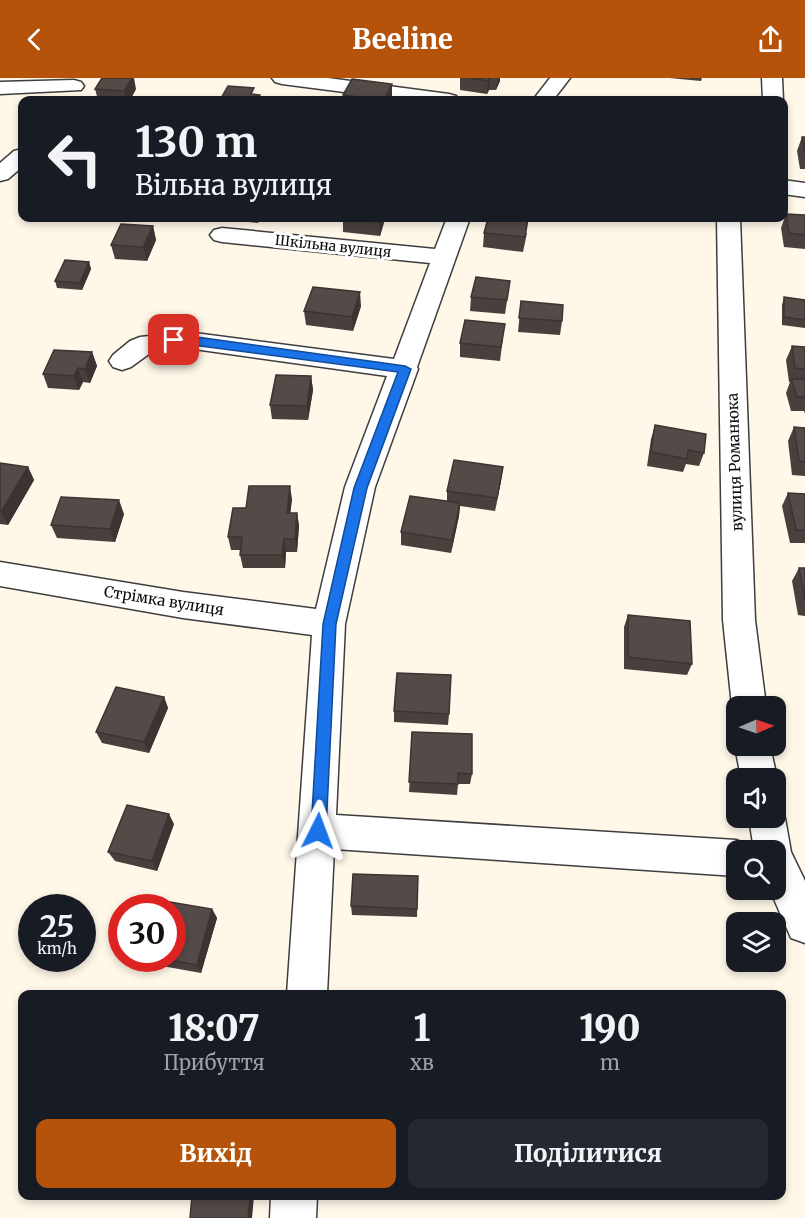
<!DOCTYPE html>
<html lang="uk">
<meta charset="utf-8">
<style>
:root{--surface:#171b24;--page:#242831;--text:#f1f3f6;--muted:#9ea1a6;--accent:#b45309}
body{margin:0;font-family:Merriweather,serif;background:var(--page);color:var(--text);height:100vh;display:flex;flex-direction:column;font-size:22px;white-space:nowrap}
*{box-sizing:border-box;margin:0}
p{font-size:20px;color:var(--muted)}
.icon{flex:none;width:33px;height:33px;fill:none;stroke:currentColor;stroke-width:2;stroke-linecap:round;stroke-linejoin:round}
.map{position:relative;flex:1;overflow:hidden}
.drawer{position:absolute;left:18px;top:912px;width:768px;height:210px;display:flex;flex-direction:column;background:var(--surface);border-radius:12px;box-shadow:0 3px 9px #0003}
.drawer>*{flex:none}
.guide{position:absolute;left:18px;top:18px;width:770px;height:126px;border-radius:12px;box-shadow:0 3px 9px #0003;background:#171b24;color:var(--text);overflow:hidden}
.needle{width:39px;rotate:88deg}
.fabs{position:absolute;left:726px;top:618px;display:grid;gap:12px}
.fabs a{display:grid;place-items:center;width:60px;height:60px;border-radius:12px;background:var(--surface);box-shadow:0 3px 9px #0003;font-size:30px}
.speed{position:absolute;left:18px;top:816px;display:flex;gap:12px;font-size:30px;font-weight:700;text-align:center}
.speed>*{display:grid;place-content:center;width:78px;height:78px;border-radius:50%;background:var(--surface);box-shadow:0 3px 9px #0003;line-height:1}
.speed small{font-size:15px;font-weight:400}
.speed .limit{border:9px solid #d22;background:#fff;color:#111}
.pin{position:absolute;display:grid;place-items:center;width:51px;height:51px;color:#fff;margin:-26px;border-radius:12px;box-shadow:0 3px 9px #0006}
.me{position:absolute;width:66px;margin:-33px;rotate:3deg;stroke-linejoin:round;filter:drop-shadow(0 0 4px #0008)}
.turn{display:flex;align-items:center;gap:21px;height:126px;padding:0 18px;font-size:27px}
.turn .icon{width:78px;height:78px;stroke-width:2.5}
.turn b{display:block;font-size:42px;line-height:51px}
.eta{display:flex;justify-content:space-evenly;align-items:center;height:102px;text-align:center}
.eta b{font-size:36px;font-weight:800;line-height:42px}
.button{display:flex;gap:12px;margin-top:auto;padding:12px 18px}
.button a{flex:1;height:69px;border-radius:12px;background:var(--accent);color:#fff;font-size:24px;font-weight:800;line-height:69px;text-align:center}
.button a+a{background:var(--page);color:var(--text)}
header{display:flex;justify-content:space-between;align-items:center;height:78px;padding:0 18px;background:var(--accent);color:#fff;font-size:27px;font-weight:800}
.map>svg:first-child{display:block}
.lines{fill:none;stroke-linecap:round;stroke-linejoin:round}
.street-casing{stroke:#3e3e3e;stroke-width:3}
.street{fill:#fff;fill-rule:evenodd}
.wall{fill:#48403d}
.shaded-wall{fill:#3b3432}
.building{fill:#544a47;stroke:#3b3432;stroke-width:1.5}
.route{fill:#1a73e8;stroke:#114b97;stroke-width:1.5}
.labels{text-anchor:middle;stroke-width:6;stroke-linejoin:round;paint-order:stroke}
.far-street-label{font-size:14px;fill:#0b0b0b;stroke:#fff}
.street-label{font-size:15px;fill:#0b0b0b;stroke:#fff}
</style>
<header><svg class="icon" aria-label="back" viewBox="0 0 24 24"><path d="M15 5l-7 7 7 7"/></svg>Beeline<svg class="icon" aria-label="share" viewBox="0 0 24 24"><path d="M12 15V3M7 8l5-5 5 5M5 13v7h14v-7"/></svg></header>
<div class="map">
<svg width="805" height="1140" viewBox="0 0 805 1140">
<rect width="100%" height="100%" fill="#fff7e8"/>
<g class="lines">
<!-- street casing -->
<g class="street-casing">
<g id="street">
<path d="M272,0H328L449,16L456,18L459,22H406L282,6L275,4Z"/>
<path d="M550,0H570L553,22H533Z"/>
<path d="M762,0H782L783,22H763Z"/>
<path d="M74,2L81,4L84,8L81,12L0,16V4Z"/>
<path d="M22,71V89L8,101L0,103V85L14,73Z"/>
<path d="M783,102L805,105V119L783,116Z"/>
<path d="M447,140H470L417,289L418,291L375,409L345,546L336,737L736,762L749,767L752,772H736V798L334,771L327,916H287L312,557L183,540L0,508V484L183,514L316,531L345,409L387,298L187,270L153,273L131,289L122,292L113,289L109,283L113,277L130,263L140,259L187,254L394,281L430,185L222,164L214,162L210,157L214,152L222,150L435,171Z"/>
<path d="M717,140H740L755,542L766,628H736V638L732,628L723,542Z"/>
<path d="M736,666V668H770L777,700L776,703V700H741L735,668Z"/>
<path d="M776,726L780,728L785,740L791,774L805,803V865L791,860L770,812H776V772H754L749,740H776Z"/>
<path d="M271,1118H317L316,1140H270Z"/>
</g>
</g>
<!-- street -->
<use href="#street" class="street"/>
</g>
<!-- wall -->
<g class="wall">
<path d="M460,0H500V3L496,12H489L487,16L460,12Z"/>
<path d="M669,0H702L701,3Z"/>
<path d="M392,6V20L391,22H344L343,17Z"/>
<path d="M95,11H136L130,22H98Z"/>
<path d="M802,59H805V91H800L797,73Z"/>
<path d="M786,136L805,137V171L784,169L781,150Z"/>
<path d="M220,140H261L258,145L220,141Z"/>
<path d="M343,140H385V141L380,158L343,154Z"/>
<path d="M153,148L156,162L147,183L115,181L111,167Z"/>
<path d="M484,155H527L523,174L483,169Z"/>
<path d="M89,184L91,191L82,212L57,210L55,203Z"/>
<path d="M508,217L505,236L470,233L471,219Z"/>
<path d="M784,219L805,222V250L782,247V227Z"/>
<path d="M521,223L562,243L560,257L518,254Z"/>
<path d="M361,228L353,253L306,247L304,233Z"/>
<path d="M503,260L500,283L460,279V265Z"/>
<path d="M792,268L805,269V336L804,333H791L786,315L790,304H789L786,282Z"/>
<path d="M92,274L97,288L90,305L83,304L79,312L48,310L43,296Z"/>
<path d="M311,298L313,312L308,342L272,341L270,327Z"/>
<path d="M655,347L704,375L699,388L686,386L683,394L647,388L651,361Z"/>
<path d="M794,349L805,350V398L792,397L788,363Z"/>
<path d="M0,385L28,389L34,402L8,447L0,446Z"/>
<path d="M501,403L495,433L460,428L459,438L451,475L401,467V454L447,423V413Z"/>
<path d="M788,415L805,416V465H790L782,428Z"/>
<path d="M292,421L290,435H297L299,448L297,474H286L285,490H243L240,477V472H231L228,459L246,430Z"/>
<path d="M124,436L115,464L57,460L51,447Z"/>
<path d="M799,490H805V538L798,537L792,503Z"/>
<path d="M628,537L692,586L687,597L624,591V549Z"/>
<path d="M164,619L168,630L149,675L102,665L96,654Z"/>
<path d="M394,633L449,636L448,647L394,644Z"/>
<path d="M412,654L472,696L470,706H458L457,717L409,714Z"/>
<path d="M174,746L157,793L115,783L108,774Z"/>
<path d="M418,798L417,839L352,837L351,828Z"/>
<path d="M212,831L217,840L201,895L134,883L132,880H172Z"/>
</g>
<!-- shaded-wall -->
<g class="shaded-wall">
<path d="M132,0H134L136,11L130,22H127L124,13Z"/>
<path d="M489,0H490L489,12L487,16L488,3Z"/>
<path d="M497,0H500V3L496,12Z"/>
<path d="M392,6V20L391,22H384Z"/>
<path d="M381,140H385V141L380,158L379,144Z"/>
<path d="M153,148L156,162L147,183L143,169Z"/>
<path d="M89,184L91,191L82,212L80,205Z"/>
<path d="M360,214L361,228L353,253L352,239Z"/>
<path d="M92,274L97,288L90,305L85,291Z"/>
<path d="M78,290L83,304L79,312L74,298Z"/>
<path d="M311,298L313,312L308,342L307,328Z"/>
<path d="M28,389L34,402L8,447L1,434Z"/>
<path d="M503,389L501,403L495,433L497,420Z"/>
<path d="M290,408L292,421L289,448L287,435Z"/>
<path d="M119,422L124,436L115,464L110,451Z"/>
<path d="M460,425L459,438L451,475L452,462Z"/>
<path d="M297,435L299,448L297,474L295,461Z"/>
<path d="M284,461L286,474L285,490L282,477Z"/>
<path d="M164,619L168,630L149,675L144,664Z"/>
<path d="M169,736L174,746L157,793L152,783Z"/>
<path d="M212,831L217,840L201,895L197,887Z"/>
<path d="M250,1118H254L252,1140H248Z"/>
</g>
<!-- building -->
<g class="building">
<path d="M102,0H132L124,13L95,11Z"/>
<path d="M470,0H489L488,3Z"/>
<path d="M352,1L392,6L384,22L343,17Z"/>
<path d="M228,8L254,10L251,16L260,17L257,22H220Z"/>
<path d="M802,59H805V77Z"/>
<path d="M786,136L805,137V157L789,155Z"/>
<path d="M343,140H381L379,144Z"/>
<path d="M488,140H519L528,141L525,159L484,155Z"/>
<path d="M121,146L153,148L143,169L111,167Z"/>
<path d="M65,182L89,184L80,205L55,203Z"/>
<path d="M476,199L510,203L507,222L471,219Z"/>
<path d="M313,209L360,214L352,239L304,233Z"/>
<path d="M784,219L805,222V242L784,239Z"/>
<path d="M521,223L563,227L562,243L519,240Z"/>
<path d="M465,242L505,246L501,269L460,265Z"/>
<path d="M792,268L805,269V291L795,290Z"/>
<path d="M54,272L92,274L85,291L78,290L74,298L43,296Z"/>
<path d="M276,297L311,298L307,328L270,327Z"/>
<path d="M791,301H805V319H797Z"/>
<path d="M655,347L706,356L704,375L688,372L687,381L651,374Z"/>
<path d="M794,349L805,350V384L799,383Z"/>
<path d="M454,382L503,389L497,420L447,413Z"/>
<path d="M0,385L28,389L1,434H0Z"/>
<path d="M249,408H290L287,435H297L295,461H284L282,477H240L242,459H228L233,430H246Z"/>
<path d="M788,415L805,416V452H796Z"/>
<path d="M410,418L460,425L452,462L401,454Z"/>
<path d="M61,419L119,422L110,451L51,447Z"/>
<path d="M799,490H805V522Z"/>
<path d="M628,537L690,543L692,586L628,579Z"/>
<path d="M397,595L451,597L449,636L394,633Z"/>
<path d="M116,609L164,619L144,664L96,654Z"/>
<path d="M412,654L472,656V696L458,695V706L409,704Z"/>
<path d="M127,727L169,736L152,783L108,774Z"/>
<path d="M353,796L418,798L417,831L351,828Z"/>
<path d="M146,820L212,831L197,887L159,880H172V830H143Z"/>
<path d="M192,1118H250L248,1140H190Z"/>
</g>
<!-- route -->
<path class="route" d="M174,258L197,259L405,288L411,291L367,410L336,546L326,753L324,758L318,760L313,758L311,753L323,546L354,410L398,294L170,264V259Z"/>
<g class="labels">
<!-- far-street labels -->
<g class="far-street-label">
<text transform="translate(333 168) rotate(6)" y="5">Шкільна вулиця</text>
</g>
<!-- street labels -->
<g class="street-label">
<text transform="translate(735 384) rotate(-92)" y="5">вулиця Романюка</text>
<text transform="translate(164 523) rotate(9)" y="5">Стрімка вулиця</text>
</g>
</g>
</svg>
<div class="fabs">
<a><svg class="needle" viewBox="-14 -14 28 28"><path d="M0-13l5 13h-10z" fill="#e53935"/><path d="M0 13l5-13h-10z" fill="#9ea1a6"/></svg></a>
<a><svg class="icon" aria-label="sound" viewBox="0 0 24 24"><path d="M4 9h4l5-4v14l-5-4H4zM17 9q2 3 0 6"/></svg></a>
<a><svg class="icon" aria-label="search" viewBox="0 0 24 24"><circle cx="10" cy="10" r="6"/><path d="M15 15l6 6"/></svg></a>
<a><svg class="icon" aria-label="layers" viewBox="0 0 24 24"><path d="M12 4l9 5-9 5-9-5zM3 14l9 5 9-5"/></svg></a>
</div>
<div class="speed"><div>25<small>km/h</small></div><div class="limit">30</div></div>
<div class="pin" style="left:174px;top:262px;background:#d93025"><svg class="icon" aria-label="arrive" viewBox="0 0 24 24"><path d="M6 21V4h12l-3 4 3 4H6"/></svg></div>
<svg class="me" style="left:318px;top:753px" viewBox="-20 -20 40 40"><path d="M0-17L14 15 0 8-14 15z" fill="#1a73e8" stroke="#fff" stroke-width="4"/></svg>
<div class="guide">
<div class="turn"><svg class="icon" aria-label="left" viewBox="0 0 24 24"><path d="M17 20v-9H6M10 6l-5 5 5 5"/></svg><div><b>130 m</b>Вільна вулиця</div></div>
</div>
<section class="drawer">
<div class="eta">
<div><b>18:07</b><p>Прибуття</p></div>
<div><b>1</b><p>хв</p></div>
<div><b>190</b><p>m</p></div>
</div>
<div class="button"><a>Вихід</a><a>Поділитися</a></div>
</section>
</div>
